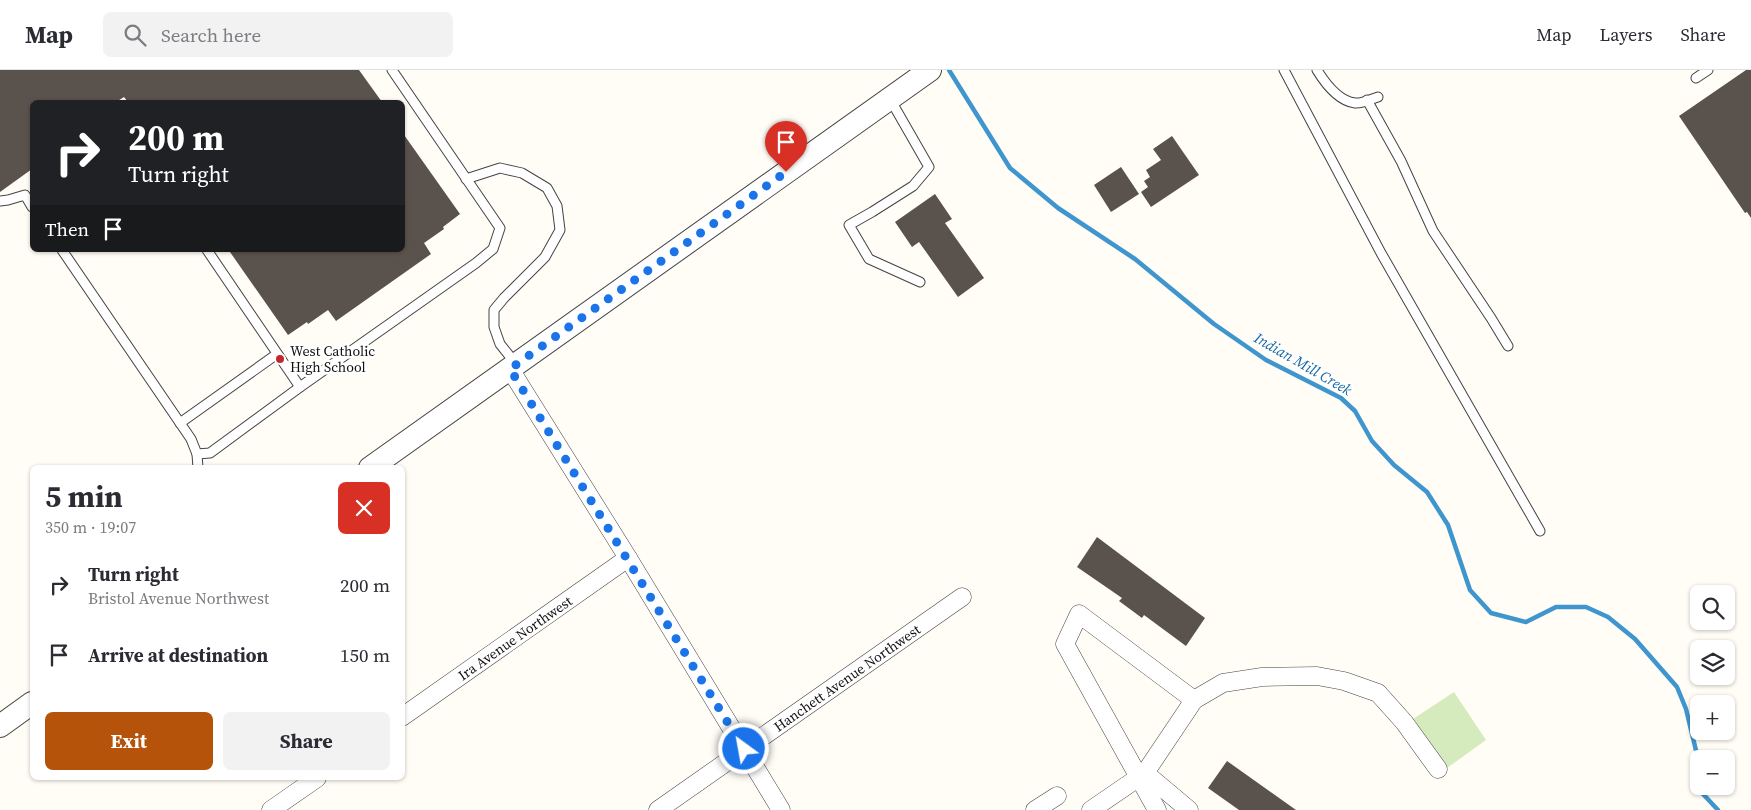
<!DOCTYPE html>
<meta charset="utf-8">
<style>
:root{--surface:#fff;--page:#f2f2f3;--text:#2b2b33;--muted:#7c7c81;--line:#e1e1e2;--accent:#b45309}
body{margin:0;font-family:"Source Serif 4",serif;background:var(--page);color:var(--text);height:100vh;display:flex;flex-direction:column;font-size:19px;white-space:nowrap}
*{box-sizing:border-box;margin:0}
p{font-size:16px;color:var(--muted)}
.icon{flex:none;width:28px;height:28px;fill:none;stroke:currentColor;stroke-width:2;stroke-linecap:round;stroke-linejoin:round}
.map{position:relative;flex:1;overflow:hidden}
.sheet{position:absolute;left:30px;top:395px;width:375px;height:315px;display:flex;flex-direction:column;background:var(--surface);border-radius:8px;box-shadow:0 1px 4px #0004}
.sheet>*{flex:none}
.top-card{position:absolute;left:30px;top:30px;width:375px;height:152px;border-radius:8px;box-shadow:0 1px 4px #0004;background:#202124;color:#fff;overflow:hidden}
.controls{position:absolute;left:1690px;top:515px;display:grid;gap:10px}
.controls a{display:grid;place-items:center;width:45px;height:45px;border-radius:8px;background:var(--surface);box-shadow:0 1px 4px #0004;font-size:25px}
.pin{position:absolute;display:grid;place-items:center;width:42px;height:42px;color:#fff;margin:-51px -21px;border-radius:50% 50% 50% 0;rotate:-45deg;box-shadow:0 0 5px #0007}
.pin .icon{rotate:45deg}
.me{position:absolute;width:55px;margin:-28px;rotate:328deg;stroke-linejoin:round;filter:drop-shadow(0 0 4px #0008)}
.turn{display:flex;align-items:center;gap:18px;height:105px;padding:0 15px;font-size:22px}
.turn .icon{width:65px;height:65px;stroke-width:2.5}
.turn b{display:block;font-size:35px;line-height:42px}
.then{display:flex;align-items:center;height:48px;padding:0 15px;background:#0003;gap:10px;font-size:19px}
.round{display:grid;place-items:center;flex:none;width:52px;height:52px;border-radius:8px;background:var(--page)}
.summary{display:flex;align-items:center;justify-content:space-between;height:85px;padding:0 15px}
h1{font-size:30px;font-weight:700;line-height:38px}
.cta{display:flex;gap:10px;margin-top:auto;padding:10px 15px}
.cta a{flex:1;height:58px;border-radius:8px;background:var(--accent);color:#fff;font-size:20px;font-weight:700;line-height:58px;text-align:center}
.cta a+a{background:var(--page);color:var(--text)}
ul{padding:0;list-style:none}
li{display:flex;align-items:center;gap:15px;height:70px;padding:0 15px}
li div{flex:1}
li b{display:block;font-size:19px}
li em{font-style:normal}
header{display:flex;align-items:center;gap:30px;box-sizing:border-box;height:70px;padding:0 25px;background:var(--surface);border-bottom:1px solid var(--line)}
header strong{font-size:24px}
nav{display:flex;gap:28px;margin-inline-start:auto;font-size:18px}
.search{width:350px;height:45px;background:var(--page);display:flex;align-items:center;gap:12px;box-sizing:border-box;padding:0 18px;border-radius:8px;color:var(--muted);font-size:19px}
.map>svg:first-child{display:block}
.green{fill:#d5ebbd}
.lines{fill:none;stroke-linecap:round;stroke-linejoin:round}
.stream{stroke:#3f96cf;stroke-width:4.5}
.building{fill:#5a524d}
.service-casing{stroke:#444;stroke-width:11}
.minor-casing{stroke:#444;stroke-width:19}
.tertiary-casing{stroke:#444;stroke-width:24}
.service{stroke:#fff;stroke-width:9}
.minor{stroke:#fff;stroke-width:18}
.tertiary{stroke:#fff;stroke-width:22}
.route{stroke:#1a73e8;stroke-width:9;stroke-dasharray:0 16.2}
.poi-dot{fill:#c4262e;stroke:#fff;stroke-width:2}
.labels{text-anchor:middle;stroke-width:5;stroke-linejoin:round;paint-order:stroke}
.poi-label{font-size:14px;fill:#111;stroke:#fff;text-anchor:start}
.street-label{font-size:14px;fill:#111;stroke:#fff}
.water-label{font-size:15px;font-style:italic;fill:#1768a6;stroke:#fff}
</style>
<header>
<strong>Map</strong>
<div class="search"><svg class="icon" aria-label="search" viewBox="0 0 24 24"><circle cx="10" cy="10" r="6"/><path d="M15 15l6 6"/></svg>Search here</div>
<nav><a>Map</a><a>Layers</a><a>Share</a></nav>
</header>
<div class="map">
<svg width="1751" height="740" viewBox="0 0 1751 740">
<rect width="100%" height="100%" fill="#fffdf5"/>
<!-- green -->
<path class="green" d="M1454,622L1486,670L1447,698L1413,649Z"/>
<g class="lines">
<!-- stream -->
<g class="stream">
<path d="M949,0L1010,98L1058,138L1135,189L1214,254L1266,290L1341,328L1355,341L1372,371L1394,395L1427,422L1448,455L1470,520L1491,543L1526,552L1556,537H1586L1608,547L1635,569L1677,617L1686,639L1699,693"/>
<path d="M1702,716L1703,724L1718,740"/>
</g>
</g>
<!-- building -->
<g class="building">
<path d="M0,0H359L382,32H128L124,27L116,32H32V99L0,122Z"/>
<path d="M1746,0H1751V148L1747,142L1745,143L1679,46Z"/>
<path d="M402,62L460,144L443,157L444,159L424,173L431,184L336,251L328,240L308,254L307,252L288,265L230,182L233,180H402Z"/>
<path d="M1172,66L1199,105L1151,137L1141,122L1148,117L1144,111L1150,107L1146,100L1161,90L1153,79Z"/>
<path d="M1121,97L1139,124L1111,142L1094,115Z"/>
<path d="M935,124L952,149L945,153L984,208L958,227L919,172L912,177L895,152Z"/>
<path d="M1097,467L1205,548L1186,576L1144,545L1142,548L1119,531L1122,528L1077,497Z"/>
<path d="M1227,691L1296,740H1239L1208,718Z"/>
</g>
<g class="lines">
<!-- service casing -->
<g class="service-casing">
<g id="service">
<path d="M1284,0L1381,183L1540,461"/>
<path d="M1317,0C1325,13 1338,31 1355,33C1362,34 1371,29 1378,27"/>
<path d="M1696,8L1708,0"/>
<path d="M890,29L929,97L913,116L872,142L849,155L869,189L920,212"/>
<path d="M1367,30L1401,91L1433,161L1491,248L1508,276"/>
<path d="M466,109L500,98L522,103L547,118L557,136L560,160L545,187L504,228L494,240V257L500,274L516,294"/>
<path d="M0,131L8,130L25,125L32,137"/>
<path d="M62,180L191,369L197,384L198,398"/>
<path d="M207,180L300,317"/>
<path d="M180,353L277,284"/>
<path d="M197,384L210,383L300,317L476,193L493,179L500,158L392,0"/>
</g>
</g>
<!-- minor casing -->
<g class="minor-casing">
<g id="minor">
<path d="M510,299L628,488L781,740"/>
<path d="M402,647L628,488"/>
<path d="M1145,703L1189,740"/>
<path d="M271,740L317,708"/>
<path d="M658,740L962,527"/>
<path d="M1035,740L1057,726"/>
<path d="M1091,740L1145,703L1194,630L1223,613L1262,607L1317,606L1344,611L1378,623L1404,652L1438,699"/>
<path d="M1157,740L1065,574L1079,544L1194,630"/>
</g>
</g>
<!-- tertiary casing -->
<g class="tertiary-casing">
<g id="tertiary">
<path d="M370,398L930,0"/>
<path d="M0,656L32,633"/>
</g>
</g>
<!-- service -->
<use href="#service" class="service"/>
<!-- minor -->
<use href="#minor" class="minor"/>
<!-- tertiary -->
<use href="#tertiary" class="tertiary"/>
</g>
<g class="lines">
<!-- route -->
<path class="route" d="M744,679L510,299L786,102"/>
</g>
<!-- markers -->
<circle class="poi-dot" cx="280" cy="289" r="5"/>
<g class="labels">
<!-- poi labels -->
<g class="poi-label">
<text x="290" y="286">West Catholic<tspan x="290" dy="16">High School</tspan></text>
</g>
<!-- street labels -->
<g class="street-label">
<text transform="translate(515 568) rotate(-35)" y="5">Ira Avenue Northwest</text>
<text transform="translate(847 608) rotate(-35)" y="5">Hanchett Avenue Northwest</text>
</g>
<!-- water labels -->
<g class="water-label">
<text transform="translate(1303 294) rotate(30)" y="5">Indian Mill Creek</text>
</g>
</g>
</svg>
<div class="controls">
<a><svg class="icon" aria-label="search" viewBox="0 0 24 24"><circle cx="10" cy="10" r="6"/><path d="M15 15l6 6"/></svg></a>
<a><svg class="icon" aria-label="layers" viewBox="0 0 24 24"><path d="M12 4l9 5-9 5-9-5zM3 14l9 5 9-5"/></svg></a>
<a>+</a>
<a>−</a>
</div>
<div class="pin" style="left:786px;top:102px;background:#d93025"><svg class="icon" aria-label="arrive" viewBox="0 0 24 24"><path d="M6 21V4h12l-3 4 3 4H6"/></svg></div>
<svg class="me" style="left:744px;top:679px" viewBox="-20 -20 40 40"><circle r="17" fill="#1a73e8" stroke="#fff" stroke-width="3"/><path d="M0-11L8 9 0 5-8 9z" fill="#fff"/></svg>
<div class="top-card">
<div class="turn"><svg class="icon" aria-label="right" viewBox="0 0 24 24"><path d="M7 20v-9h11M14 6l5 5-5 5"/></svg><div><b>200 m</b>Turn right</div></div>
<div class="then">Then<svg class="icon" aria-label="arrive" viewBox="0 0 24 24"><path d="M6 21V4h12l-3 4 3 4H6"/></svg></div>
</div>
<section class="sheet">
<div class="summary"><div><h1>5 min</h1><p>350 m · 19:07</p></div><a class="round" style="background:#d93025;color:#fff"><svg class="icon" aria-label="close" viewBox="0 0 24 24"><path d="M6 6l12 12M18 6L6 18"/></svg></a></div>
<ul>
<li><svg class="icon" aria-label="right" viewBox="0 0 24 24"><path d="M7 20v-9h11M14 6l5 5-5 5"/></svg><div><b>Turn right</b><p>Bristol Avenue Northwest</p></div><em>200 m</em></li>
<li><svg class="icon" aria-label="arrive" viewBox="0 0 24 24"><path d="M6 21V4h12l-3 4 3 4H6"/></svg><div><b>Arrive at destination</b></div><em>150 m</em></li>
</ul>
<div class="cta"><a>Exit</a><a>Share</a></div>
</section>
</div>
